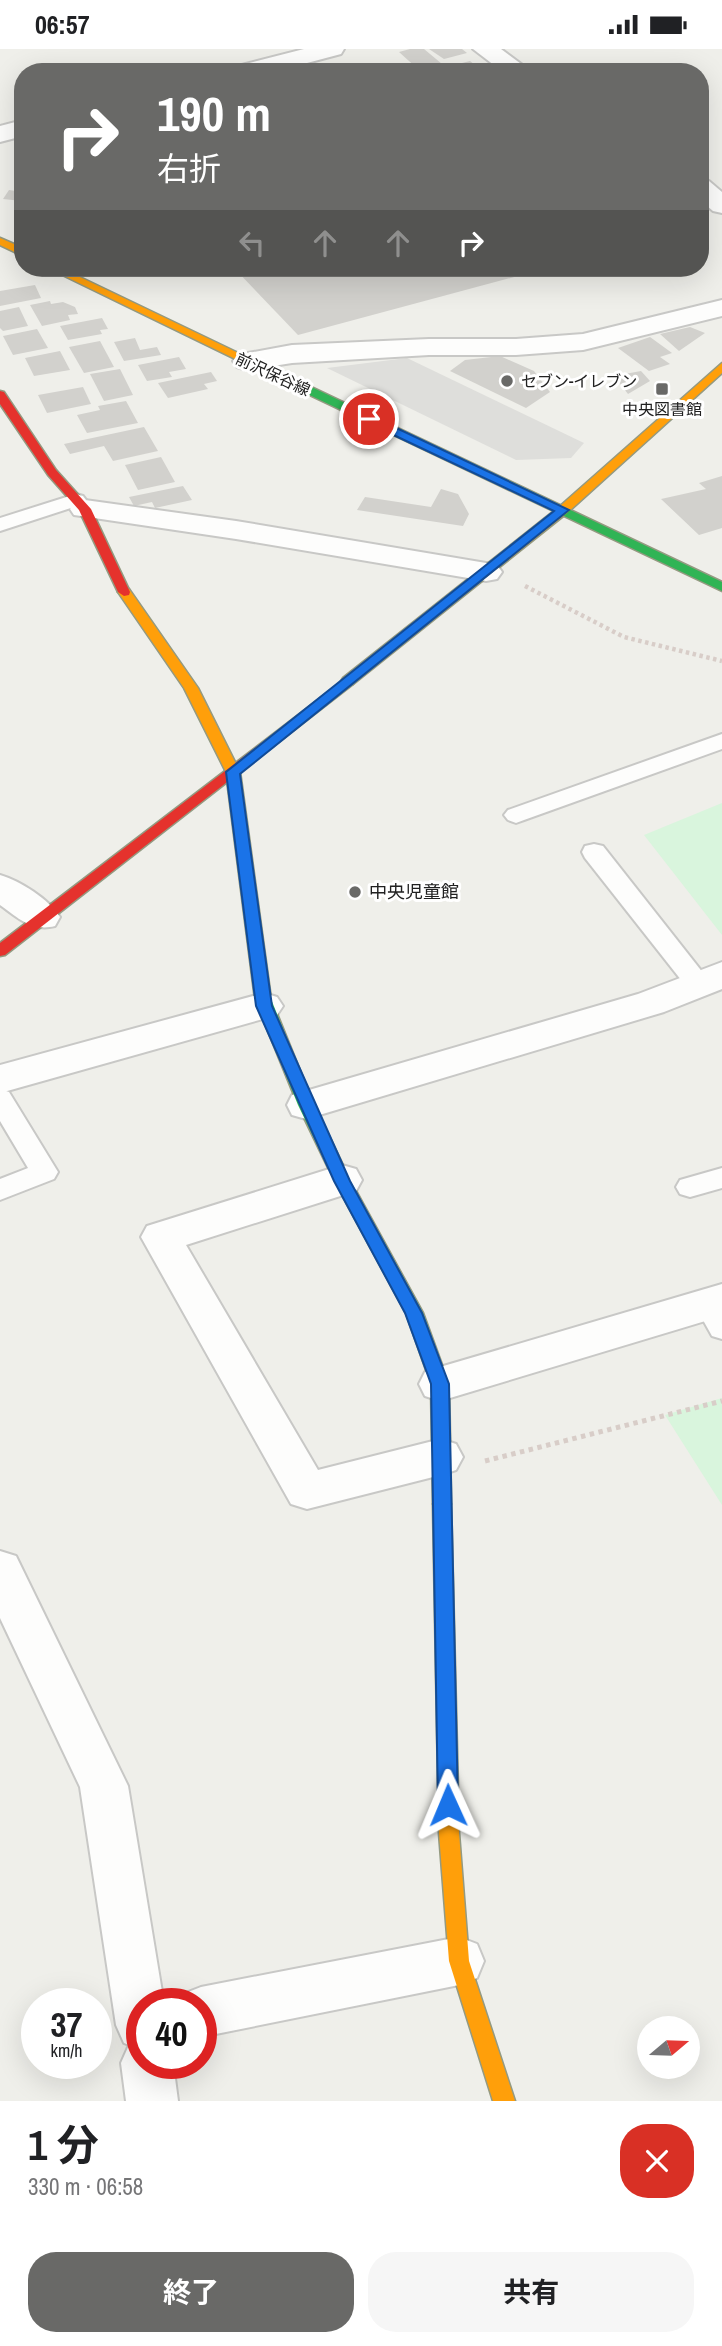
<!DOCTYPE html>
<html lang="ja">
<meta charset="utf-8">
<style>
:root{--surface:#fff;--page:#f6f6f6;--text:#202124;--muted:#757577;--accent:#696967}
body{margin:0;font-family:"Archivo Narrow","Noto Sans JP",sans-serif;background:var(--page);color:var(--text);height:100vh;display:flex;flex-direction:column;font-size:26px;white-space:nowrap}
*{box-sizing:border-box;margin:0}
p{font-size:23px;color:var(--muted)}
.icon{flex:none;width:38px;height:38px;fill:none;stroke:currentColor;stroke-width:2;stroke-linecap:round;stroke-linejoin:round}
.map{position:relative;height:2052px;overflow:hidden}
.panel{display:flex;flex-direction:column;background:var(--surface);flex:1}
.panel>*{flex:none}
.top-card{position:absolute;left:14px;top:14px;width:695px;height:214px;border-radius:28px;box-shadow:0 7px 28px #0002;background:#696967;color:#fff;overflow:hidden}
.needle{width:46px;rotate:71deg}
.tools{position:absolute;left:637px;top:1967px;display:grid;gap:14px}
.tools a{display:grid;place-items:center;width:63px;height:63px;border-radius:50%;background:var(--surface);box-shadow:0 7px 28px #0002;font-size:35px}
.speed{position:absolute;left:21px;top:1939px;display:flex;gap:14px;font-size:35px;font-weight:700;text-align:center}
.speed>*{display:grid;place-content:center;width:91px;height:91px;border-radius:50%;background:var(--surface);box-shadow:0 7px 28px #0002;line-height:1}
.speed small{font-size:18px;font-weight:400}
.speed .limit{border:10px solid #d22;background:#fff;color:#111}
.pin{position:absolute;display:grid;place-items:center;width:60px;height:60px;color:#fff;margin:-30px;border:4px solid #fff;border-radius:50%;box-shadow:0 2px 7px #0007}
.me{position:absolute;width:77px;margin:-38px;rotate:359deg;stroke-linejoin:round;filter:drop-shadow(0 0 5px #0008)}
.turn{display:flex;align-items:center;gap:24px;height:147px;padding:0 28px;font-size:32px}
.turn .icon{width:91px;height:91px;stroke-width:2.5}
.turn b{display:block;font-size:49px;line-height:60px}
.lanes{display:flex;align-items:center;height:66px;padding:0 28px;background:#0003;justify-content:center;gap:35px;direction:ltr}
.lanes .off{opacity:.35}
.round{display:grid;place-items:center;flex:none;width:74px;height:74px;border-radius:28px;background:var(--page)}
.head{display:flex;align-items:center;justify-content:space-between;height:119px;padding:0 28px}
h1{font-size:42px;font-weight:700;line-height:52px}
.primary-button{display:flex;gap:14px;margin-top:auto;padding:14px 28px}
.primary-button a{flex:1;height:80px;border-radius:28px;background:var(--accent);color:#fff;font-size:28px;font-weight:700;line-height:80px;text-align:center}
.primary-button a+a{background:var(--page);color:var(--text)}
.status{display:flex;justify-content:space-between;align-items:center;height:49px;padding:0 35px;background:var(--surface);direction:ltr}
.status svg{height:19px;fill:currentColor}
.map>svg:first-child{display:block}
.residential{fill:#dededb}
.park{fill:#d9f5dd}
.building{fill:#d2d1cd}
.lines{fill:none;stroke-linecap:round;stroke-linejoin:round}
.lane-casing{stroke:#c8c8c6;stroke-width:4}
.street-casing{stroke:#c8c8c6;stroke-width:4}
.fast-casing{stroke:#949a81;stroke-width:3}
.slow-casing{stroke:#949a81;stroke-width:3}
.jam-casing{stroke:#949a81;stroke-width:3}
.path-far1{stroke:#d8cdc8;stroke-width:4.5;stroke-dasharray:3.5 3.5;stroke-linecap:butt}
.path{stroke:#d8cdc8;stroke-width:5;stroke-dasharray:4.5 4.5;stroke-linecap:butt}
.lane{fill:#fdfdfc;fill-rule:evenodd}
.street{fill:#fdfdfc;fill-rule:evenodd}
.fast{fill:#30b455;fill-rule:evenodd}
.slow{fill:#ff9f0a;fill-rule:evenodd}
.jam{fill:#e5322d;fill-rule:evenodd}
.route{fill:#1a73e8;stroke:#114b97;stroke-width:2}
.poi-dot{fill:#696967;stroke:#fff;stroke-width:2.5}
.labels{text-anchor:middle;stroke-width:6;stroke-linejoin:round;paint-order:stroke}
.far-street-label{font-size:16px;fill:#212121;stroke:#fff}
.far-poi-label{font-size:16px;fill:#212121;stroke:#fff;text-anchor:start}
.poi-label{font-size:18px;fill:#212121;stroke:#fff;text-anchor:start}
</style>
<div class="status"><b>06:57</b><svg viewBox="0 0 49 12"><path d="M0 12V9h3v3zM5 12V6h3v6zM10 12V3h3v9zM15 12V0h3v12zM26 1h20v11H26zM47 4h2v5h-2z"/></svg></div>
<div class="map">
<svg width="722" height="2052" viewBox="0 0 722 2052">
<rect width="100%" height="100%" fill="#efefea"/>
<!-- residential -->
<path class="residential" d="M407,309L584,394L571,409L516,411L327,319Z"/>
<!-- park -->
<g class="park">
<path d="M722,754V886L644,786Z"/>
<path d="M722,1349V1456L665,1366Z"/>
</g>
<!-- building -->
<g class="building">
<path d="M410,0H424L442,15L419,21L399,3Z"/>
<path d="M429,0H462L467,4L444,10Z"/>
<path d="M470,12L480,20L430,23V22Z"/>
<path d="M9,141L23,143L22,152L3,150Z"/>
<path d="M234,219H544V220L298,286Z"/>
<path d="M35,236L41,249L0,257V242Z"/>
<path d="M50,252L51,255L63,253L75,258L78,265L68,266L70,271L42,277L30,256Z"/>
<path d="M19,258L28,277L3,282L0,279V262Z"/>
<path d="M102,269L108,280L100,281L102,285L68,291L60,277Z"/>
<path d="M690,278L705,284L679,302L660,285Z"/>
<path d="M37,280L48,299L13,306L3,287Z"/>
<path d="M650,288L672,304L660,308L670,315L649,322L618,299Z"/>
<path d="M135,289L140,301L157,298L161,306L124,312L114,293Z"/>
<path d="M100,292L114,318L84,324L69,298Z"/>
<path d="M60,302L70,321L34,327L25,309Z"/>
<path d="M500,307L534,322L550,343L526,359L450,322L465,311Z"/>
<path d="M179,308L186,320L169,323L172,328L147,332L138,316Z"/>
<path d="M120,320L133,346L104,352L90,325Z"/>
<path d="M641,322L650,332L628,345L614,327Z"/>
<path d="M211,323L217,332L204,335L208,340L168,349L158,334Z"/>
<path d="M83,338L91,355L47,364L38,346Z"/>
<path d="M126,352L138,374L87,384L77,366L100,361L98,357Z"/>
<path d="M144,378L158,402L113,412L104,397L70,405L64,395Z"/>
<path d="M161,408L175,433L138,441L125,416Z"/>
<path d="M722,427V479L699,486L661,450L706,440L699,434Z"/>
<path d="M183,437L192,451L155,459L152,453L134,457L129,448Z"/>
<path d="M441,440L458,445L469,465L463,477L357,461L365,448L431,458Z"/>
</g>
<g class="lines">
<!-- lane casing -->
<g class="lane-casing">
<g id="lane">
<path d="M76,445L83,447L86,451L83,455L0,482V469Z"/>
<path d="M722,685V700L524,771L516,774L508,771L504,766L508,761Z"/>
<path d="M594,795L603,797L707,929L711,935L707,941L698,944L689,941L585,809L582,803L585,797Z"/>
<path d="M0,1040L9,1043L58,1123L54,1130L0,1151V1130L28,1119L0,1072Z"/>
<path d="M722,1119V1139L690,1148L680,1145L676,1138L680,1131Z"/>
<path d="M708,1244L718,1247L722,1254V1290L712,1287L694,1255L698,1247Z"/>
</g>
</g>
<!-- street casing -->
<g class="street-casing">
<g id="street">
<path d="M304,0H344L341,5L273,23H231L234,18Z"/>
<path d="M473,0H501L532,23H503Z"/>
<path d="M23,71V87L0,93V77Z"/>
<path d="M700,130L709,132L722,143V164L713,162L700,151Z"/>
<path d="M722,251V267L583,301L516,306H429L292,314L247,321L237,318L233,312L237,306L292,296L429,290H516L583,285Z"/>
<path d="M85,451L236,472L486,514L497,516L502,523L497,530L486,532L236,490L74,466L70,460L74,454Z"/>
<path d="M0,826C20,832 49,850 60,868L55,877C32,883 18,869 0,856Z"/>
<path d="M722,913V940L664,963L306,1070L292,1066L287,1056L292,1046L638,945Z"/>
<path d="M264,944L277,948L283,957L277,966L0,1044V1016Z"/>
<path d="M342,1116L356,1120L362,1131L356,1142L186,1196L318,1421L441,1390L456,1395L463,1408L456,1421L441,1426L307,1460L291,1455L141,1188L147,1177Z"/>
<path d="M722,1235V1267L440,1352L425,1347L419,1335L425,1323L440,1318Z"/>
<path d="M0,1502L16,1507L128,1737L164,1955H142V2014H173L178,2052H126L121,2014L129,1996L124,1994L116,1976L80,1738L0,1569Z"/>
<path d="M459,1888L477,1895L484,1912L477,1929L459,1936L201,1988V1955H179L183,1945L201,1938Z"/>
</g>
</g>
<!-- fast casing -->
<g class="fast-casing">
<g id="fast">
<path d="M303,334L722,533V542L299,341V335Z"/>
<path d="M263,945L271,950L314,1056L350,1131L423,1264L449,1335L451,1455L448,1460L442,1463L436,1460L433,1455L431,1335L406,1264L334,1131L298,1056L255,950Z"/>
</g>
</g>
<!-- slow casing -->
<g class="slow-casing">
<g id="slow">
<path d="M0,189L23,199V207L0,196Z"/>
<path d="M48,219H61L309,338L307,341H299Z"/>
<path d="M722,314V324L567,464L353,635H343L341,632L343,629L559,458Z"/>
<path d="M124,539L129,540L198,639L240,723L271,950L268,954H258L255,950L226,723L184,639L118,543Z"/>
<path d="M442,1447L448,1450L451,1455L459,1784L469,1912L515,2052H493L449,1912L439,1784L433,1455L436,1450Z"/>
</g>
</g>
<!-- jam casing -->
<g class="jam-casing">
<g id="jam">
<path d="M0,342L4,343L56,421L91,460L130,543L129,546L124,547L118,543L79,461L48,426L0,355Z"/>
<path d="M348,628L353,629L355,632L353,635L5,906L0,907V894Z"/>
</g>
</g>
<!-- path-far1 -->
<path class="path-far1" d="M525,537L624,588L722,612"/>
<!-- path -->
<path class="path" d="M485,1412L722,1352"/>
<!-- lane -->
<use href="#lane" class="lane"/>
<!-- street -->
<use href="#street" class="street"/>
<!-- fast -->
<use href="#fast" class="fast"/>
<!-- slow -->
<use href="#slow" class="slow"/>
<!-- jam -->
<use href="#jam" class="jam"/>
</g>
<!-- route -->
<path class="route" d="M369,366L569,461L240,725L272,957L350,1132L422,1264L449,1335L458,1756L455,1763L448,1765L441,1763L438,1756L431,1335L405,1264L334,1132L256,957L226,723L554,462L364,372V367Z"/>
<!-- markers -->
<g class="poi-dot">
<circle cx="507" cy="332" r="7"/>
<rect x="655" y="333" width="14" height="14" rx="3.5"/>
<circle cx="355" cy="843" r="7"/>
</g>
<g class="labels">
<!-- far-street labels -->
<g class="far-street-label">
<text transform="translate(273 325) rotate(25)" y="6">前沢保谷線</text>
</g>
<!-- far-poi labels -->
<g class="far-poi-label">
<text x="521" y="338">セブン-イレブン</text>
<text x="662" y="366" text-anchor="middle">中央図書館</text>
</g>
<!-- poi labels -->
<g class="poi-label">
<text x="369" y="849">中央児童館</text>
</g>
</g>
</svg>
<div class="tools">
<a><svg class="needle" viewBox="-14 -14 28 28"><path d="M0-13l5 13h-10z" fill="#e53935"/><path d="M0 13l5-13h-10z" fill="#757577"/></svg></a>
</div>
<div class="speed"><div>37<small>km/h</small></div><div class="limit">40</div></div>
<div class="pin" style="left:369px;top:370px;background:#d93025"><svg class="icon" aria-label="arrive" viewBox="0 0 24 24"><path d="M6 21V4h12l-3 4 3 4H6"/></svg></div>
<svg class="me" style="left:448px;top:1756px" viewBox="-20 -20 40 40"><path d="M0-17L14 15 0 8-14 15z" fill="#1a73e8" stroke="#fff" stroke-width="4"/></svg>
<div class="top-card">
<div class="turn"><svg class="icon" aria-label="right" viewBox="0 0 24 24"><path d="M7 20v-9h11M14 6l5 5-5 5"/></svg><div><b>190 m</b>右折</div></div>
<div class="lanes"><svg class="icon off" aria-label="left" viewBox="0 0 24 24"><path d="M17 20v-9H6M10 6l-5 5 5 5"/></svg><svg class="icon off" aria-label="ahead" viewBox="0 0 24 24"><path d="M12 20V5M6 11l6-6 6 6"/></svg><svg class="icon off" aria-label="ahead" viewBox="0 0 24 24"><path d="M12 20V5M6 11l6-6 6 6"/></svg><svg class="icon" aria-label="right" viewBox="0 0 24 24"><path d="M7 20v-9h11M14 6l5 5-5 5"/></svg></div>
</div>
</div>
<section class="panel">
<div class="head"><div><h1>1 分</h1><p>330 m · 06:58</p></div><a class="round" style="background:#d93025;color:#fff"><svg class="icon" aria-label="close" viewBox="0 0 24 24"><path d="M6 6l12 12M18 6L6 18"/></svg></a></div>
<div class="primary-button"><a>終了</a><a>共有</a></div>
</section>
